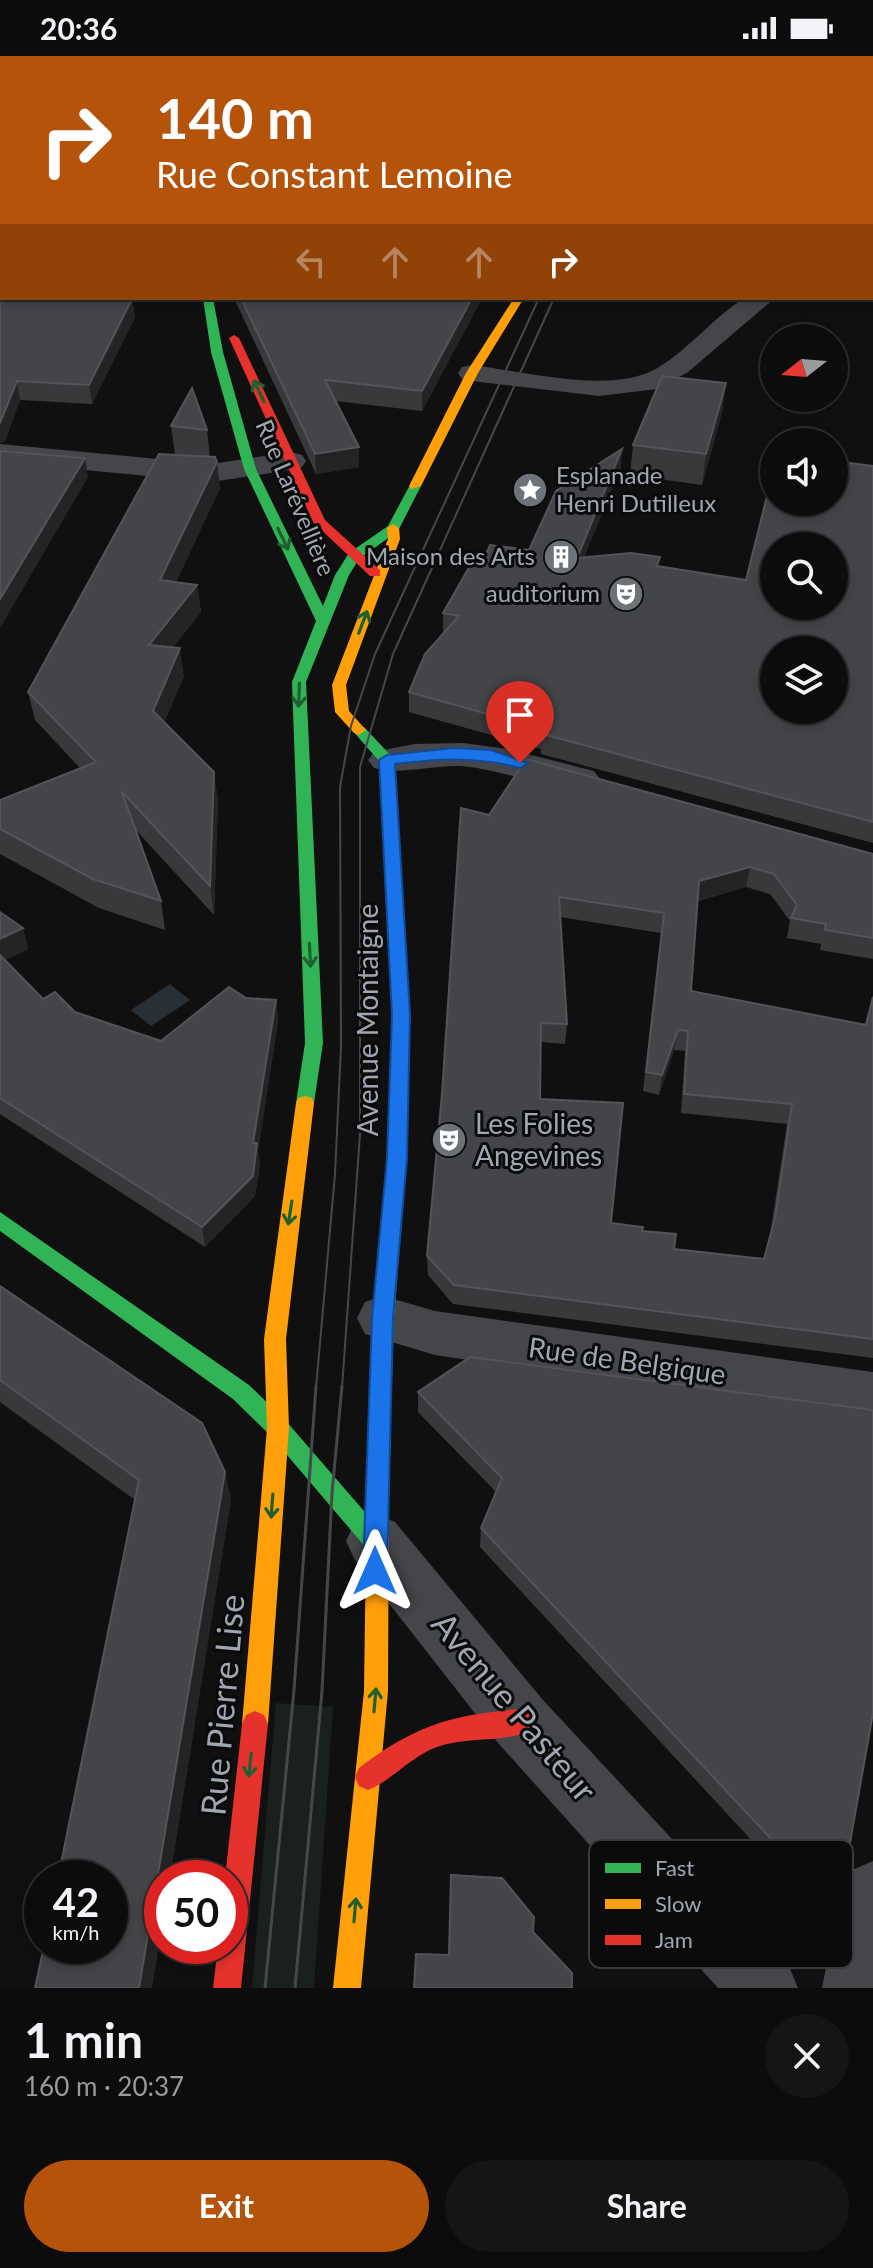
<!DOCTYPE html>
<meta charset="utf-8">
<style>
:root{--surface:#0c0c0d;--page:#151516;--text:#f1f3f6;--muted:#9a9b9d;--line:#2c2c2e;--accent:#b45309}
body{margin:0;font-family:Lato,sans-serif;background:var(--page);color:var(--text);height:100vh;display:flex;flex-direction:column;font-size:30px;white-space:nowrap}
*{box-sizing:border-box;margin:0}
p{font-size:26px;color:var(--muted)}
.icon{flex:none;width:44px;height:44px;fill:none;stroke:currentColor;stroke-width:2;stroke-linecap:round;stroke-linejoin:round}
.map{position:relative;height:1932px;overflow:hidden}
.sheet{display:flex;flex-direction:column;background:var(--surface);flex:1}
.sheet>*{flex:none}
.hud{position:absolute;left:0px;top:0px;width:874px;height:244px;box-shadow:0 4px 12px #0003,0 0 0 2px var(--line);background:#b45309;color:#fff;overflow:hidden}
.needle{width:52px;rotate:253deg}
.controls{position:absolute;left:760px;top:268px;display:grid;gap:16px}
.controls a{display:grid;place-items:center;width:88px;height:88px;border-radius:50%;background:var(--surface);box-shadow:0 4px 12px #0003,0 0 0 2px var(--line);font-size:40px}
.speed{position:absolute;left:24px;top:1804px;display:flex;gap:16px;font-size:40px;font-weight:700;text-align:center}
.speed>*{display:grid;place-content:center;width:104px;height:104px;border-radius:50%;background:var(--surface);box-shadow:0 4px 12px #0003,0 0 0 2px var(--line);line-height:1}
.speed small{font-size:20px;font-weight:400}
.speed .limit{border:12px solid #d22;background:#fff;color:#111}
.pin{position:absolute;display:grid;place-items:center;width:68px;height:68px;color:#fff;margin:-82px -34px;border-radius:50% 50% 50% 0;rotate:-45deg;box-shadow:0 0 8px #0007}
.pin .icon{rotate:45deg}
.me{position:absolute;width:88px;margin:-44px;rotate:0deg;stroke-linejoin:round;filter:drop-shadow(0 0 6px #0008)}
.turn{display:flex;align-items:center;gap:28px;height:168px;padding:0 24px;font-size:36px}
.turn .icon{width:104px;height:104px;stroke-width:2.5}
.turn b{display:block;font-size:56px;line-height:68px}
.lanes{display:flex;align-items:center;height:76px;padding:0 24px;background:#0003;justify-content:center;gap:40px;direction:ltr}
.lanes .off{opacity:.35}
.round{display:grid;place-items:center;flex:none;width:84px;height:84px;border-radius:42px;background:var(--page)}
.summary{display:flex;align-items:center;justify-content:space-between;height:136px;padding:0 24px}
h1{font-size:48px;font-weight:700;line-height:60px}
.cta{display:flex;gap:16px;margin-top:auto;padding:16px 24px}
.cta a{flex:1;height:92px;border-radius:48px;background:var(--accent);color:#fff;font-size:32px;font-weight:700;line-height:92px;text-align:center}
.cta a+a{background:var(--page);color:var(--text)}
.status{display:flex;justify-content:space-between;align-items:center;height:56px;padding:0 40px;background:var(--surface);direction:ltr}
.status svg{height:22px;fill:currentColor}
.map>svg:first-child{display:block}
.green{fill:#1a201b}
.water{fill:#282f35}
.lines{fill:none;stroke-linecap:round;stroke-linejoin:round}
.street{fill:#454649;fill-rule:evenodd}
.fast{fill:#30b455;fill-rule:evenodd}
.slow{fill:#ff9f0a;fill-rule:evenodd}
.jam{fill:#e5322d;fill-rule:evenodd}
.tram-far1{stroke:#454749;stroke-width:2}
.tram{stroke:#454749;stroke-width:3}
.wall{fill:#39393c;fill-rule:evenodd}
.shaded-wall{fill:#242425}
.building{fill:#444548;stroke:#535459;stroke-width:2;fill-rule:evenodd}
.oneway{stroke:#1e6030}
.route{fill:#1a73e8;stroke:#114b97;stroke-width:2}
.labels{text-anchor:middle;stroke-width:6;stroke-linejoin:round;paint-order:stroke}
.far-poi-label{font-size:24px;fill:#a1a7b1;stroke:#0b0b0c;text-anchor:end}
.far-street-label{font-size:24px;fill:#a1a7b1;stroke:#0b0b0c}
.street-label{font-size:28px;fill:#a1a7b1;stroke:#0b0b0c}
.poi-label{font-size:28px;fill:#a1a7b1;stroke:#0b0b0c;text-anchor:start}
.near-street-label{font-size:34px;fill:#a1a7b1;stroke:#0b0b0c}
.key{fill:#0b0b0c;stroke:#383a3e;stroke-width:2}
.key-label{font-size:22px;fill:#a1a7b1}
</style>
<div class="status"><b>20:36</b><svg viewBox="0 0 49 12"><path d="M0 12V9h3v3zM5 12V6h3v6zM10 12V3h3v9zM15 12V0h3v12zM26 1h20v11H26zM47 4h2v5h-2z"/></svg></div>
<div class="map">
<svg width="873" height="1932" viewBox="0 0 873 1932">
<rect width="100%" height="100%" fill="#101011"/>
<!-- green -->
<path class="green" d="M276,1647L333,1651L314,1932H252Z"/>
<!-- water -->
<path class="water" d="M170,928L190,944L151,970L131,954Z"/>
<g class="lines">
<!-- street -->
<g class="street">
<path d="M744,242H775L688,316L657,333L599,340L472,325L462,323L458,317L462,311L472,309C522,315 614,340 659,311C690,292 713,262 744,242Z"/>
<path d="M0,388L211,408L291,396L302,399L306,405L302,411L291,414L211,426L0,406Z"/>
<path d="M463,687L508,693L594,715L600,723L594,731C564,739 498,712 460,710C432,709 401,719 374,712L368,704L374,696L414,688Z"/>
<path d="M383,1240L435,1255L873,1316V1364L435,1299L365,1278L357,1262L365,1246Z"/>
<path d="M375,1458L395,1466L543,1644L788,1908L798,1932H718L499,1688L355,1504L346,1485L355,1466Z"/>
<path d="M873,1805V1932H822L840,1838L850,1815Z"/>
</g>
<!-- fast -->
<g class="fast">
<path d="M203,242H213L223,296L256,413L323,550L335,519L349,497L388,470L411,427L421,430L398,475L359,503L349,519L306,626L323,987L314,1047L312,1052H298L296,1047L305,987L292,626L316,565L244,413L211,296Z"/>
<path d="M359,669L364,671L395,704L410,959L407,1102L394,1262L389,1415L386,1422L378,1425L370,1422L367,1415L372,1262L387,1102L392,959L379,705L352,674Z"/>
<path d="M0,1156L249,1329L286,1365L383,1477L387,1485L383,1493L375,1496L367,1493L270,1379L233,1343L0,1175Z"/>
</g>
<!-- slow -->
<g class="slow">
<path d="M631,0H639L630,2Z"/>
<path d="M514,242H524L478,317L421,430L411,433L409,430L466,317Z"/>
<path d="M393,468L399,472L400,483L346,629L349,655L366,674L359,679L354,677L335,656L332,629L388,483L387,472Z"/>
<path d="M305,1040L312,1042L314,1047L286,1283L289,1372L268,1668L264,1677L255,1681L246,1677L242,1668L267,1372L264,1283L296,1047L298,1042Z"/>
<path d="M378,1405L386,1408L389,1415L388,1635L361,1932H333L364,1635L367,1415L370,1408Z"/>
</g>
<!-- jam -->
<g class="jam">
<path d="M234,279L239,282L325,464L380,514V520H370L313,466L229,282Z"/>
<path d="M521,1653L530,1657L534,1666L530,1675C502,1687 467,1680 437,1691C411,1700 393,1724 368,1734L359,1730L355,1721L359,1712C413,1670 453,1658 521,1653Z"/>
<path d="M255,1655L264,1659L268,1668L241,1932H213L218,1890H230V1822H225L242,1668L246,1659Z"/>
</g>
<!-- tram-far1 -->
<g class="tram-far1">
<path d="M316,1332L335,1118L341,991L340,731L351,670L375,598L539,242"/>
<path d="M342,1332L360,1078V711L393,598L554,242"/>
</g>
<!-- tram -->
<g class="tram">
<path d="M265,1932L294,1634L316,1330"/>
<path d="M295,1932L322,1635L332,1437L342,1330"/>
</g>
</g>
<!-- wall -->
<g class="wall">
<path d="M0,0H292L290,2H2V242H130V243H132L135,261L92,348L20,344L5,385L0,387Z"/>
<rect x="872" y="92" width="1" height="146"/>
<path d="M234,242H482L422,355L335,345L359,411L316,418Z"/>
<path d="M726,327L722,356L702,429L630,419L633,389Z"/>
<path d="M171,370L207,374L210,401L220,432L176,526L197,529L201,556L173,591L184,620L164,666L218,744L214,859L135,773L161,845L165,874L99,852L0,798V744L80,712L35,664L28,636L175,399Z"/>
<path d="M873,410V787L541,698V693L409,656V636L444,576H443V557L481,509L529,494L621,411L584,501L659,510L746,524Z"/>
<path d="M489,759L873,798V903L820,894L821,888L787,882L790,865L770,838L746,831L698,845L691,935L865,969L873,939V1302L453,1248L428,1219L427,1200ZM560,861L661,877L643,1035L659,1039L674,994L685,995L681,1057L787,1068L770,1179L764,1203L674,1193L642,1175L611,1167L540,1043L541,986L565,988L567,968Z"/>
<path d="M0,856L23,872L28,893L5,904L43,943L75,956L161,985L246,942L276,944L278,965L258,1095L260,1108L255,1140L205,1191L0,1058Z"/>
<path d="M0,1230L225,1416L231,1445L135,1444L0,1346Z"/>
<path d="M470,1301L843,1826L834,1840L806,1843L480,1491L481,1472L496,1436L418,1356V1336Z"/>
</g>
<!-- shaded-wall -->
<g class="shaded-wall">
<path d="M276,0H292L290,2H274Z"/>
<path d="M472,242H482L422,355V335Z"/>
<path d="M132,243L135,261L92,348L89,329Z"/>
<path d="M17,325L20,344L5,385L0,387V367Z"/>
<path d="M726,327L722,356L702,429L706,398Z"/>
<path d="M359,391V411L316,418L315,398Z"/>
<path d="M622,393L621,411L576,521L577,502Z"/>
<path d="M85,402L88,421L0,572V543Z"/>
<path d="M217,406L220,432L164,552L160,524Z"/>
<path d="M197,529L201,556L153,617L149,589Z"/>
<path d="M180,592L184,620L157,683L153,655Z"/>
<path d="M214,716L218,744L214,859L210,830Z"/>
<path d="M750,811L746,831L696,845L699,825Z"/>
<path d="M23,872L28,893L0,906V883Z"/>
<path d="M276,944L278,965L258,1095L260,1108L255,1140L205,1191L202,1171L253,1087Z"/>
<path d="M678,974L674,994L659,1039L662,1019Z"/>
<path d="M225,1416L231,1445L170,1822H162V1871L152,1932H139Z"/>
</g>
<!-- building -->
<g class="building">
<path d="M0,0H276L274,2H2V17L0,16Z"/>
<path d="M681,0H873L872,87V2H680Z"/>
<path d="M2,18V242H120L132,243L89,329L17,325L0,367V173L2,158L0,157V23Z"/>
<rect x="872" y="92" width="1" height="123"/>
<path d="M241,242H472L422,335L325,324L359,391L315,398Z"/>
<path d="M662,320L726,327L706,398L633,389Z"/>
<path d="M192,332L207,374L171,370Z"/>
<path d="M622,393L577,502L631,497L660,501L657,510L746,524L774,412V446H834V405L873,410V766L542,678L545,674L409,636L425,598L459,560L443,557L471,508L481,509L490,489L529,494L556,435ZM774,490H834V550H774ZM774,594H834V654H774Z"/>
<path d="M0,395L85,402L0,543Z"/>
<path d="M159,398L215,401L217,406L160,524L197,529L149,589L180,592L153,655L214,716L210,830L122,736L161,845L93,823L0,773V744L96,706L28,636Z"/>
<path d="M526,703L873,798V882L825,874L826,868L791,862L797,849L774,818L750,811L699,825L691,935L866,969L873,941V1283L454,1229L427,1200L442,1038L461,752L489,759ZM559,841L664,857L646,1016L662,1019L678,974L688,975L684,1038L792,1048L775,1162L764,1203L674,1193L676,1178L642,1175L643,1171L611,1167L623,1047L540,1043L541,967L567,968Z"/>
<path d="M0,856L23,872L0,883Z"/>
<path d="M0,899L43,943L55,936L75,956L161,985L229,931L246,942L276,944L253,1087H257L253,1120L202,1171L0,1042Z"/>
<path d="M0,1230L202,1367L225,1416L139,1932H35L44,1890H110V1822H58L139,1424L0,1324Z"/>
<path d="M470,1301L873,1354V1657L843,1826L814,1829L481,1472L502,1422L418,1336Z"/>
<path d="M451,1819L502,1822L534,1861L533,1876L572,1917V1932H414L416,1898L449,1899Z"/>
</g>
<!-- one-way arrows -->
<defs><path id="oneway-shaft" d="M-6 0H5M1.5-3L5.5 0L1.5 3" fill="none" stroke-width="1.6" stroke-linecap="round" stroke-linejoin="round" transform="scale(2)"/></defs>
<g class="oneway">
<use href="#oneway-shaft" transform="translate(259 335) rotate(-115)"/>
<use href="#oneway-shaft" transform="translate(283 483) rotate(64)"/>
<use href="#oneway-shaft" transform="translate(363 566) rotate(-69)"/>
<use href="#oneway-shaft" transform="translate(299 639) rotate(92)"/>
<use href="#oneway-shaft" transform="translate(310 899) rotate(87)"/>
<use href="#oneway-shaft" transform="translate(290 1157) rotate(99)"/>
<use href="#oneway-shaft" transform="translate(272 1450) rotate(94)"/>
<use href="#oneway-shaft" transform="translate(375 1644) rotate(-85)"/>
<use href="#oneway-shaft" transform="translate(250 1709) rotate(96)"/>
<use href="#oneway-shaft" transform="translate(355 1854) rotate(-85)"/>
</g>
<!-- route -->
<path class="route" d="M454,692L491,694L528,707L520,712C477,700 439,703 395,708L410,959L407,1102L393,1262L387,1515L384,1523L375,1527L367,1523L363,1515L372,1262L387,1102L392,959L379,704L387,699Z"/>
<!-- icons -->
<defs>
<g id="sight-disc" transform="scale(1.8)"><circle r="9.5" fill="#6e7279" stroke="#0b0b0c"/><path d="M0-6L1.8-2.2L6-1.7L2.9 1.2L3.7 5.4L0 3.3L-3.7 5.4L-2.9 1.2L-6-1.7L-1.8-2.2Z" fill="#fff"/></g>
<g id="building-disc" transform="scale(1.8)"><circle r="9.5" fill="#6e7279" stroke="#0b0b0c"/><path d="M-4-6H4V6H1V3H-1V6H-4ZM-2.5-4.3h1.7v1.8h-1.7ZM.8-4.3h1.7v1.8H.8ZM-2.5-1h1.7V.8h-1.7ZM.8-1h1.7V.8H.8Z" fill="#fff"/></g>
<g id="theatre-disc" transform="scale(1.8)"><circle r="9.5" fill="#6e7279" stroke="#0b0b0c"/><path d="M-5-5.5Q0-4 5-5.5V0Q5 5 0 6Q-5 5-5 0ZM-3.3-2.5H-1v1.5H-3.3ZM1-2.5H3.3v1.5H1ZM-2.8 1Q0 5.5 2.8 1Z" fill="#fff"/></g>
</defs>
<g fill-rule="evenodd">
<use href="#sight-disc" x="530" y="434"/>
<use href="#building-disc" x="561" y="501"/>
<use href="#theatre-disc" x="626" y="538"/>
<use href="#theatre-disc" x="449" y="1084"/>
</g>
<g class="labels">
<!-- far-poi labels -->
<g class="far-poi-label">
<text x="556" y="428" text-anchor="start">Esplanade<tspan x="556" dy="28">Henri Dutilleux</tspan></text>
<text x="535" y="509">Maison des Arts</text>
<text x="600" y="546">auditorium</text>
</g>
<!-- far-street labels -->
<g class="far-street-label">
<text transform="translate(295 442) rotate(67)" y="8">Rue Larévellière</text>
</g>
<!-- street labels -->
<g class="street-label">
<text transform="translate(368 964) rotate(-90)" y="10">Avenue Montaigne</text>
<text transform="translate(627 1305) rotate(8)" y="10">Rue de Belgique</text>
</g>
<!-- poi labels -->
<g class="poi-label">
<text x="475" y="1078">Les Folies<tspan x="475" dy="32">Angevines</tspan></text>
</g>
<!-- near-street labels -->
<g class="near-street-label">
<text transform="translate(223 1649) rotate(-85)" y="12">Rue Pierre Lise</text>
<text transform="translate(514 1651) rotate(50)" y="12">Avenue Pasteur</text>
</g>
</g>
<!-- legend -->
<rect x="589" y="1784" width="264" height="128" rx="12" class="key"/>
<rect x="605" y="1807" width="36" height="10" fill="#30b455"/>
<rect x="605" y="1843" width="36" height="10" fill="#ff9f0a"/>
<rect x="605" y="1879" width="36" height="10" fill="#e5322d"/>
<g class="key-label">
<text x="655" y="1820">Fast</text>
<text x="655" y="1856">Slow</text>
<text x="655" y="1892">Jam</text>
</g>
</svg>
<div class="controls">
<a><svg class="needle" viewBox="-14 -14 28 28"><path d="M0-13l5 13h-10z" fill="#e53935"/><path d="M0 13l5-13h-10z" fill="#9a9b9d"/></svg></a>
<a><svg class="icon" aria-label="sound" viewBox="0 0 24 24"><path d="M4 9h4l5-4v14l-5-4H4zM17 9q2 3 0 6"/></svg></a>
<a><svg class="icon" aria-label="search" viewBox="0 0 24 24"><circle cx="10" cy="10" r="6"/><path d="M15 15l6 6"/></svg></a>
<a><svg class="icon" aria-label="layers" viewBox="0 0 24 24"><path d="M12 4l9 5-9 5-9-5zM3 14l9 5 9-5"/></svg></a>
</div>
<div class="speed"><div>42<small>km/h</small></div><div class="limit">50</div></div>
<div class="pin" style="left:520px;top:707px;background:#d93025"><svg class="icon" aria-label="arrive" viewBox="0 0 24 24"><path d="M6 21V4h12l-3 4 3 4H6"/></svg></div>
<svg class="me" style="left:375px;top:1515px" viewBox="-20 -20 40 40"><path d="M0-17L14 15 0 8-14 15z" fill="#1a73e8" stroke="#fff" stroke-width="4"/></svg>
<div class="hud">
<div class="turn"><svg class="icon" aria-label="right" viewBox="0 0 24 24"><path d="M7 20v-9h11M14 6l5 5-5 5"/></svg><div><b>140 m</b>Rue Constant Lemoine</div></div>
<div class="lanes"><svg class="icon off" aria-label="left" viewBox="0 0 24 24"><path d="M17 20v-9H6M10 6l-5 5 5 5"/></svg><svg class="icon off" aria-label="ahead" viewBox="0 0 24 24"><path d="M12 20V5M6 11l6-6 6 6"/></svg><svg class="icon off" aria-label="ahead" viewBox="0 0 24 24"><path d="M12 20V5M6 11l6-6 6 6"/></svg><svg class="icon" aria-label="right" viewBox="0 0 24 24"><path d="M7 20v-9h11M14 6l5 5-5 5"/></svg></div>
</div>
</div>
<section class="sheet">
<div class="summary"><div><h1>1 min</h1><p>160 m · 20:37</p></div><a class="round"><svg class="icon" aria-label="close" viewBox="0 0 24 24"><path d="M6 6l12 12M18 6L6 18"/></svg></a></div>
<div class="cta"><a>Exit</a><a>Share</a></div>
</section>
